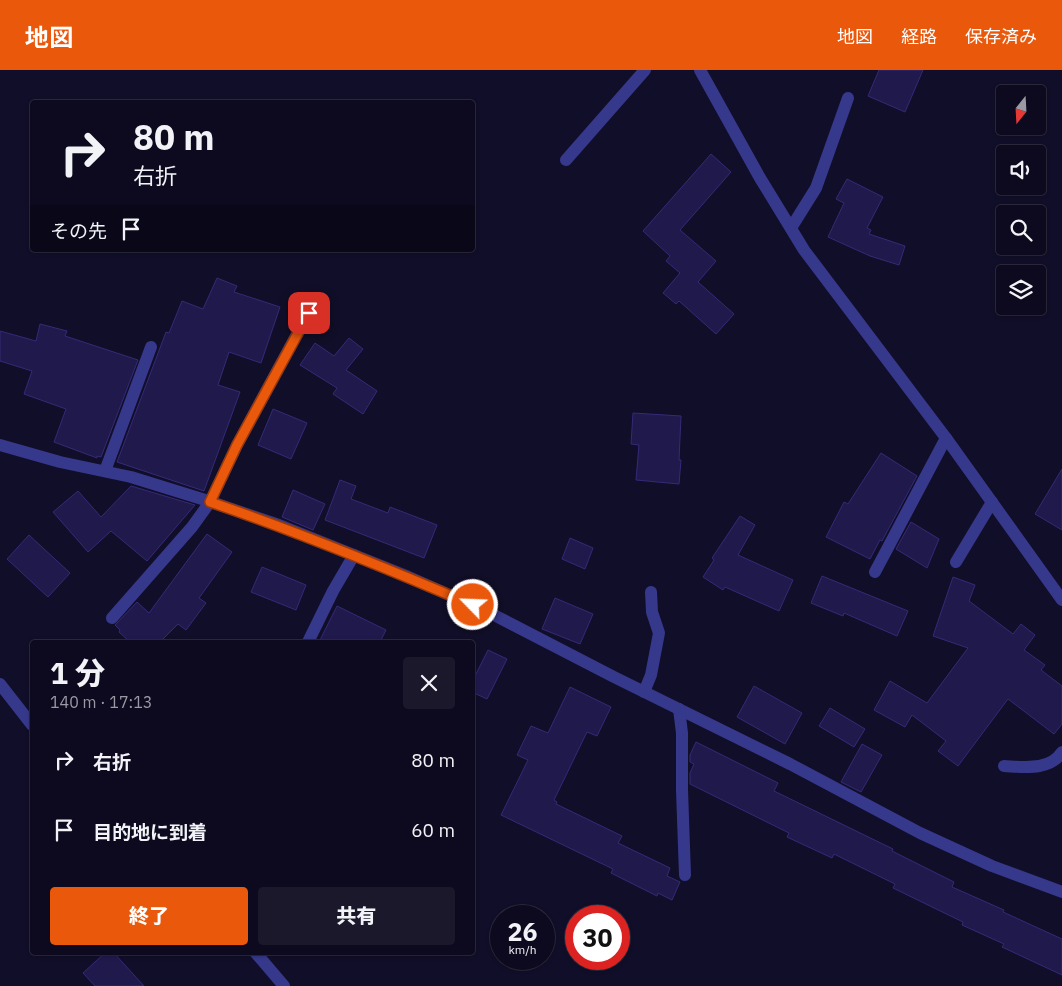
<!DOCTYPE html>
<html lang="ja">
<meta charset="utf-8">
<style>
:root{--surface:#0d0a1f;--page:#1b182c;--text:#f1f3f6;--muted:#9a9aa4;--line:#2d2b3d;--accent:#ea580c}
body{margin:0;font-family:"IBM Plex Sans","Noto Sans JP",sans-serif;background:var(--page);color:var(--text);height:100vh;display:flex;flex-direction:column;font-size:19px;white-space:nowrap}
*{box-sizing:border-box;margin:0}
p{font-size:16px;color:var(--muted)}
.icon{flex:none;width:28px;height:28px;fill:none;stroke:currentColor;stroke-width:2;stroke-linecap:round;stroke-linejoin:round}
.map{position:relative;flex:1;overflow:hidden}
.details{position:absolute;left:30px;top:570px;width:445px;height:315px;display:flex;flex-direction:column;background:var(--surface);border-radius:5px;box-shadow:0 1px 4px #0004,0 0 0 1px var(--line)}
.details>*{flex:none}
.banner{position:absolute;left:30px;top:30px;width:445px;height:152px;border-radius:5px;box-shadow:0 1px 4px #0004,0 0 0 1px var(--line);background:#0d0a1f;color:var(--text);overflow:hidden}
.needle{width:32px;rotate:198deg}
.tools{position:absolute;left:996px;top:15px;display:grid;gap:10px}
.tools a{display:grid;place-items:center;width:50px;height:50px;border-radius:5px;background:var(--surface);box-shadow:0 1px 4px #0004,0 0 0 1px var(--line);font-size:25px}
.speed{position:absolute;left:490px;top:835px;display:flex;gap:10px;font-size:25px;font-weight:700;text-align:center}
.speed>*{display:grid;place-content:center;width:65px;height:65px;border-radius:50%;background:var(--surface);box-shadow:0 1px 4px #0004,0 0 0 1px var(--line);line-height:1}
.speed small{font-size:12px;font-weight:400}
.speed .limit{border:8px solid #d22;background:#fff;color:#111}
.pin{position:absolute;display:grid;place-items:center;width:42px;height:42px;color:#fff;margin:-21px;border-radius:10px;box-shadow:0 2px 8px #0006}
.me{position:absolute;width:55px;margin:-28px;rotate:294deg;stroke-linejoin:round;filter:drop-shadow(0 0 4px #0008)}
.turn{display:flex;align-items:center;gap:18px;height:105px;padding:0 20px;font-size:22px}
.turn .icon{width:65px;height:65px;stroke-width:2.5}
.turn b{display:block;font-size:35px;line-height:42px}
.then{display:flex;align-items:center;height:48px;padding:0 20px;background:#0003;gap:10px;font-size:19px}
.round{display:grid;place-items:center;flex:none;width:52px;height:52px;border-radius:5px;background:var(--page)}
.overview{display:flex;align-items:center;justify-content:space-between;height:85px;padding:0 20px}
h1{font-size:30px;font-weight:800;line-height:38px}
.button{display:flex;gap:10px;margin-top:auto;padding:10px 20px}
.button a{flex:1;height:58px;border-radius:5px;background:var(--accent);color:#fff;font-size:20px;font-weight:800;line-height:58px;text-align:center}
.button a+a{background:var(--page);color:var(--text)}
ul{padding:0;list-style:none}
li{display:flex;align-items:center;gap:15px;height:70px;padding:0 20px}
li div{flex:1}
li b{display:block;font-size:19px}
li em{font-style:normal}
header{display:flex;align-items:center;gap:30px;box-sizing:border-box;height:70px;padding:0 25px;background:var(--accent);color:#fff}
header strong{font-size:24px}
nav{display:flex;gap:28px;margin-inline-start:auto;font-size:18px}
.map>svg:first-child{display:block}
.building{fill:#20194b;stroke:#352a78}
.lines{fill:none;stroke-linecap:round;stroke-linejoin:round}
.minor{stroke:#36388b;stroke-width:12}
.tertiary{stroke:#36388b;stroke-width:12}
.route-casing{stroke:#983908;stroke-width:12}
.route{stroke:#ea580c;stroke-width:9}
</style>
<header>
<strong>地図</strong>
<nav><a>地図</a><a>経路</a><a>保存済み</a></nav>
</header>
<div class="map">
<svg width="1062" height="916" viewBox="0 0 1062 916">
<rect width="100%" height="100%" fill="#110e29"/>
<!-- building -->
<g class="building">
<path d="M879,0H923L905,42L868,26Z"/>
<path d="M711,84L731,102L680,160L716,191L698,212L734,244L716,264L679,231L676,234L663,223L680,203L666,191L670,186L643,161Z"/>
<path d="M847,109L883,127L867,158L871,160L869,164L905,176L899,195L870,186L828,167L844,133L836,129Z"/>
<path d="M217,208L237,216L234,222L280,237L261,293L229,282L218,315L240,322L204,421L117,392L166,262L169,263L182,231L203,239Z"/>
<path d="M40,254L67,261L65,266L138,290L101,387L97,386V388L54,372L66,339L24,324L32,301L0,291V261L36,271Z"/>
<path d="M349,268L363,279L346,300L377,321L363,344L333,324L337,318L300,295L315,273L334,286Z"/>
<path d="M273,339L307,353L291,389L258,375Z"/>
<path d="M633,343L681,346L679,390H681L679,414L636,410L639,375L631,374Z"/>
<path d="M881,383L917,406L882,471L880,470L870,489L826,467L844,432L848,434Z"/>
<path d="M1062,399V460L1035,444Z"/>
<path d="M340,410L356,416L351,429L388,443L390,437L437,455L424,488L325,450Z"/>
<path d="M131,416L195,435L147,491L111,461L88,482L53,442L78,421L101,447Z"/>
<path d="M293,420L325,434L313,460L282,447Z"/>
<path d="M740,446L755,455L738,485L793,510L779,541L725,517L723,520L703,507L714,490L712,488Z"/>
<path d="M911,452L939,469L927,498L896,479Z"/>
<path d="M207,464L232,482L199,528L206,533L186,560L178,554L160,572H130L119,562L120,560L115,555L137,532L149,543Z"/>
<path d="M29,465L70,503L48,527L7,489Z"/>
<path d="M570,468L593,478L585,499L562,489Z"/>
<path d="M262,497L306,515L296,540L251,522Z"/>
<path d="M822,506L908,541L897,566L844,543L843,546L811,533Z"/>
<path d="M953,507L975,515L969,531L1013,564L1021,554L1035,565L1024,580L1045,595L1041,600L1062,616V654L1054,664L1008,629L958,696L938,681L946,671L912,645L905,657L874,640L890,611L927,633L968,578L933,566Z"/>
<path d="M555,528L593,544L580,574L542,559Z"/>
<path d="M337,536L386,560L380,572H319Z"/>
<path d="M488,580L507,589L487,629L472,622V612Z"/>
<path d="M754,616L802,643L785,674L737,647Z"/>
<path d="M570,617L611,637L597,666L587,662L554,730L557,732L556,734L622,766L618,773L670,798L667,806L680,812L672,830L658,823L657,826L611,803L613,799L501,745L528,690L517,685L531,656L548,663Z"/>
<path d="M830,638L865,659L854,677L819,656Z"/>
<path d="M696,672L778,713L774,721L893,779L892,781L954,812L952,817L1004,840L1003,842L1062,869V905L1002,877L1004,874L962,855L963,852L893,818L895,814L834,784L832,788L787,767L789,763L690,714V703L694,694L690,692V685Z"/>
<path d="M862,674L882,685L861,722L841,712Z"/>
<path d="M106,882H113L144,916H95L83,903Z"/>
</g>
<g class="lines">
<!-- minor -->
<g class="minor">
<path d="M566,90L645,0"/>
<path d="M791,158L816,118L848,28"/>
<path d="M0,375L60,392L131,407L202,429L279,455L404,505L490,543L614,607L790,694L920,763L992,796L1062,822"/>
<path d="M105,401L151,277"/>
<path d="M956,492L992,432"/>
<path d="M875,502L946,368"/>
<path d="M112,548L192,457L210,432L237,375L316,229"/>
<path d="M308,572L333,521L354,485"/>
<path d="M0,614L32,655"/>
<path d="M644,622L651,605L659,563L652,542L651,522"/>
<path d="M679,639L682,663V720L685,805"/>
<path d="M1004,696C1024,697 1050,701 1062,682"/>
<path d="M255,882L284,916"/>
</g>
<!-- tertiary -->
<path class="tertiary" d="M700,0L760,108L804,180L946,368L1062,530"/>
</g>
<g class="lines">
<!-- route casing -->
<g class="route-casing">
<path id="route" d="M309,243L237,375L210,432C299,462 386,498 473,535"/>
</g>
<!-- route -->
<use href="#route" class="route"/>
</g>
</svg>
<div class="tools">
<a><svg class="needle" viewBox="-14 -14 28 28"><path d="M0-13l5 13h-10z" fill="#e53935"/><path d="M0 13l5-13h-10z" fill="#9a9aa4"/></svg></a>
<a><svg class="icon" aria-label="sound" viewBox="0 0 24 24"><path d="M4 9h4l5-4v14l-5-4H4zM17 9q2 3 0 6"/></svg></a>
<a><svg class="icon" aria-label="search" viewBox="0 0 24 24"><circle cx="10" cy="10" r="6"/><path d="M15 15l6 6"/></svg></a>
<a><svg class="icon" aria-label="layers" viewBox="0 0 24 24"><path d="M12 4l9 5-9 5-9-5zM3 14l9 5 9-5"/></svg></a>
</div>
<div class="speed"><div>26<small>km/h</small></div><div class="limit">30</div></div>
<div class="pin" style="left:309px;top:243px;background:#d93025"><svg class="icon" aria-label="arrive" viewBox="0 0 24 24"><path d="M6 21V4h12l-3 4 3 4H6"/></svg></div>
<svg class="me" style="left:473px;top:535px" viewBox="-20 -20 40 40"><circle r="17" fill="#ea580c" stroke="#fff" stroke-width="3"/><path d="M0-11L8 9 0 5-8 9z" fill="#fff"/></svg>
<div class="banner">
<div class="turn"><svg class="icon" aria-label="right" viewBox="0 0 24 24"><path d="M7 20v-9h11M14 6l5 5-5 5"/></svg><div><b>80 m</b>右折</div></div>
<div class="then">その先<svg class="icon" aria-label="arrive" viewBox="0 0 24 24"><path d="M6 21V4h12l-3 4 3 4H6"/></svg></div>
</div>
<section class="details">
<div class="overview"><div><h1>1 分</h1><p>140 m · 17:13</p></div><a class="round"><svg class="icon" aria-label="close" viewBox="0 0 24 24"><path d="M6 6l12 12M18 6L6 18"/></svg></a></div>
<ul>
<li><svg class="icon" aria-label="right" viewBox="0 0 24 24"><path d="M7 20v-9h11M14 6l5 5-5 5"/></svg><div><b>右折</b></div><em>80 m</em></li>
<li><svg class="icon" aria-label="arrive" viewBox="0 0 24 24"><path d="M6 21V4h12l-3 4 3 4H6"/></svg><div><b>目的地に到着</b></div><em>60 m</em></li>
</ul>
<div class="button"><a>終了</a><a>共有</a></div>
</section>
</div>
